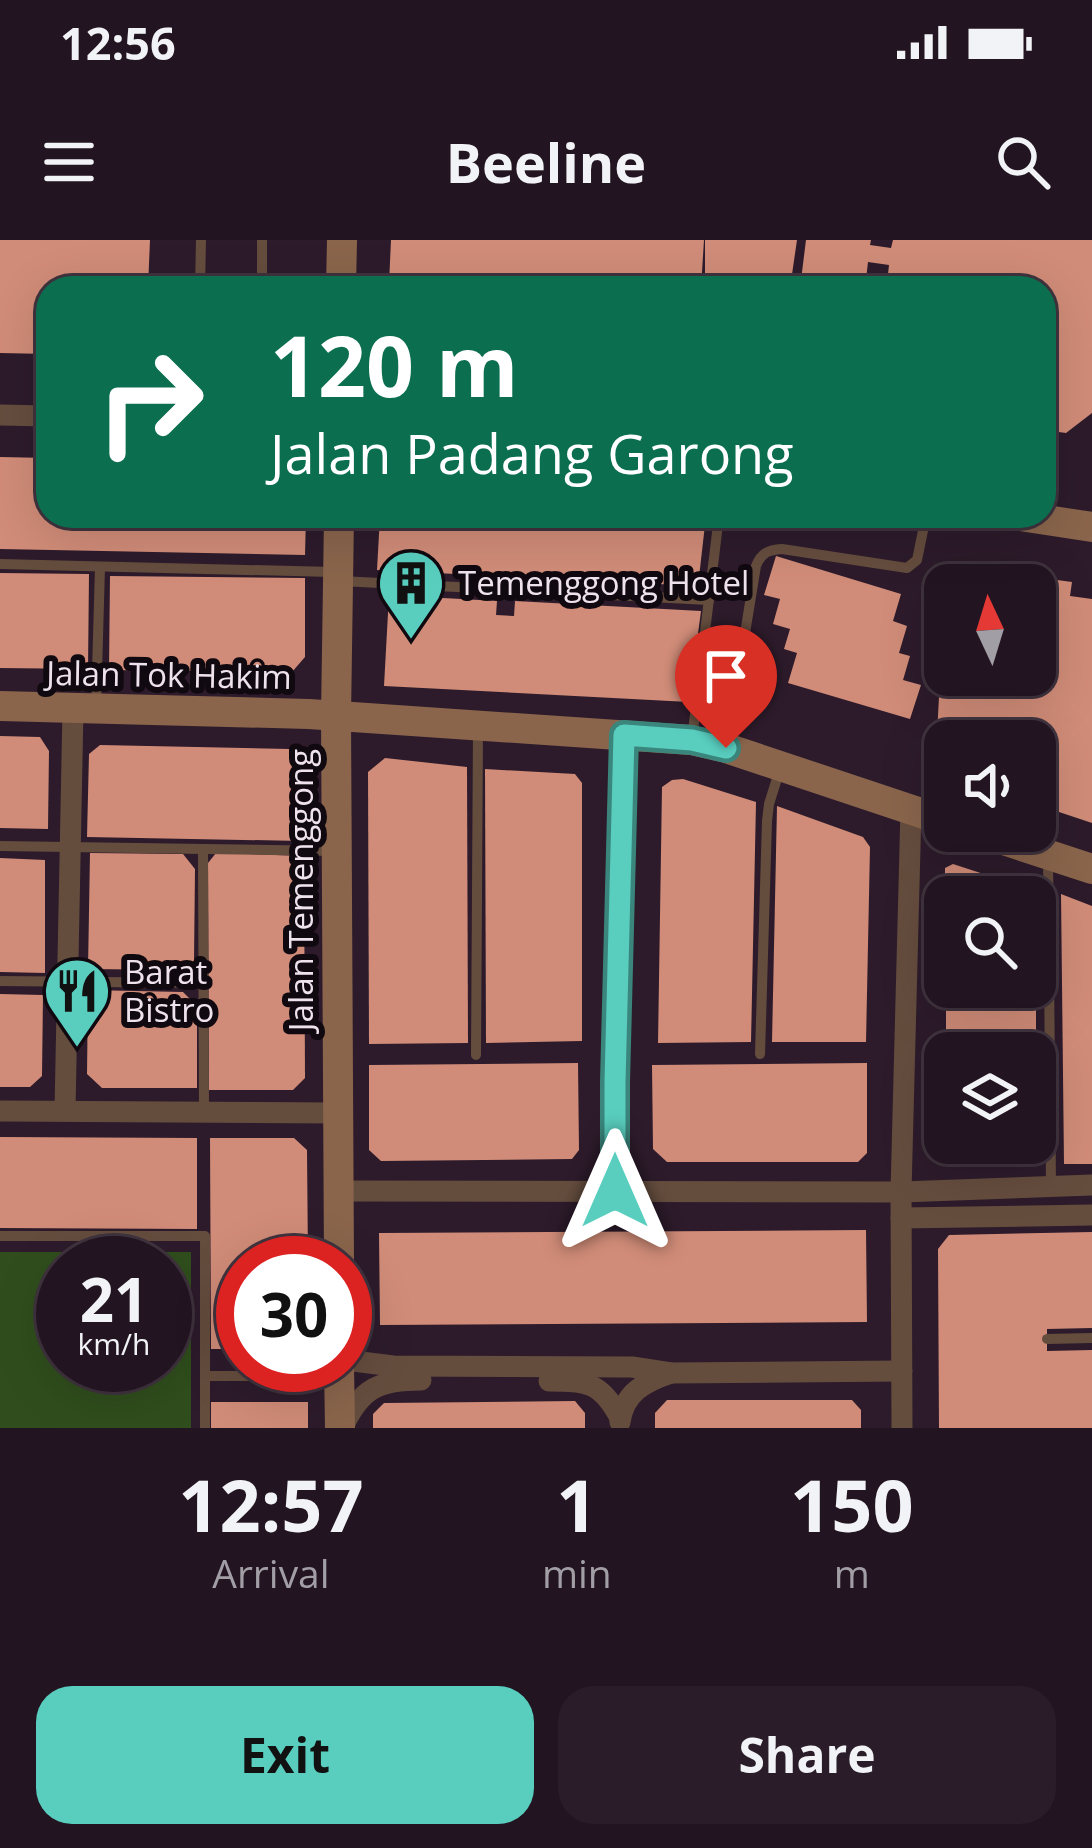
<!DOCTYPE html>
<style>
:root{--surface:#221420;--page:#2a1d29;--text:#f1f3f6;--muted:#a29ea5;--line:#3f333e;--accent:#59cebf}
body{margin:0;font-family:"Open Sans",sans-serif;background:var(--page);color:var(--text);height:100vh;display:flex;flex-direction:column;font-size:45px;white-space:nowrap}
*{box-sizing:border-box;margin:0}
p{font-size:39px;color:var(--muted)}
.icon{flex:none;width:66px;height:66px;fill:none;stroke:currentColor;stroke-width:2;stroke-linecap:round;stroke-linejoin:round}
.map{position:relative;height:1188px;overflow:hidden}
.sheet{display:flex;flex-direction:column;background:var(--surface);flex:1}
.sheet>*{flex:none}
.top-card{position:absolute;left:36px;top:36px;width:1020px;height:252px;border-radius:36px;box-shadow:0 12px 48px #0002,0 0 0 3px var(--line);background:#0b6e4f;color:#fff;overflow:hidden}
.needle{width:78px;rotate:356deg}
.fabs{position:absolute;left:924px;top:324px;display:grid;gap:24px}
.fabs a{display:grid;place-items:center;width:132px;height:132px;border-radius:24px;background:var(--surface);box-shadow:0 12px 48px #0002,0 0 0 3px var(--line);font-size:60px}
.speed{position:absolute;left:36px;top:996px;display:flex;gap:24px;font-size:60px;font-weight:700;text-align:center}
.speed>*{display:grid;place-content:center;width:156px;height:156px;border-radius:50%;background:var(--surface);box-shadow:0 12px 48px #0002,0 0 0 3px var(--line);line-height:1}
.speed small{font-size:30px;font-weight:400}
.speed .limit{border:18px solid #d22;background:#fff;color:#111}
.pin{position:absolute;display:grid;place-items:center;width:102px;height:102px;color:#fff;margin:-123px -51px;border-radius:50% 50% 50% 0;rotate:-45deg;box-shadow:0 0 12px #0007}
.pin .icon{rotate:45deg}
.me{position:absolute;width:132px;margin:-66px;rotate:0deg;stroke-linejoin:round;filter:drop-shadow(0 0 9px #0008)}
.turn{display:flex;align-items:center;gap:42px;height:252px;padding:0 36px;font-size:54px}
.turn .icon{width:156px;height:156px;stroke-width:2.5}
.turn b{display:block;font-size:84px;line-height:102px}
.eta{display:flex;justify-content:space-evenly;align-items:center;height:204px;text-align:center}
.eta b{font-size:72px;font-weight:700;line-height:84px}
.button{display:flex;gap:24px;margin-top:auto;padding:24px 36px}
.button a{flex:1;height:138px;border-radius:36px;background:var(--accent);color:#111;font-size:48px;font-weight:700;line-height:138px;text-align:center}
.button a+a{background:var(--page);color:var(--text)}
.status{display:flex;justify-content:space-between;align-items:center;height:84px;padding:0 60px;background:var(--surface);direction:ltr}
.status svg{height:33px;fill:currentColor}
header{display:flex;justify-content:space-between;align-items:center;height:156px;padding:0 36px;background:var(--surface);font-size:54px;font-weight:700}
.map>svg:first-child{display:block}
.green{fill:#304e1d;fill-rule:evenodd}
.building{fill:#d08c78}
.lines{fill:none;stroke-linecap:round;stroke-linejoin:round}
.lane{stroke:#654d3e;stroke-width:10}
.street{stroke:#654d3e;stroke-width:21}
.secondary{stroke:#8a654c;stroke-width:30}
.route-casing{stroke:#3a867c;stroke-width:30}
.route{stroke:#59cebf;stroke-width:21}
.labels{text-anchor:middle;stroke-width:12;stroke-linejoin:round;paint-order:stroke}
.poi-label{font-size:33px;fill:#eee2ed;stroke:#100910;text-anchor:start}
.street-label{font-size:33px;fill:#eee2ed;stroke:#100910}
</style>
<div class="status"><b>12:56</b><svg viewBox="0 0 49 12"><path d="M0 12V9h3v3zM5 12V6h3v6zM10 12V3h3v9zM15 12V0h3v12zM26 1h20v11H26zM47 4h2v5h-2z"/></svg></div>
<header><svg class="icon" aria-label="menu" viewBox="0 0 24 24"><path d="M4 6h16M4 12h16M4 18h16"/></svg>Beeline<svg class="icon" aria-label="search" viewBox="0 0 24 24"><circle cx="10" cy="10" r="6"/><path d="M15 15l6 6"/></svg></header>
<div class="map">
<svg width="1092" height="1188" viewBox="0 0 1092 1188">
<rect width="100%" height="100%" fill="#2d1b2b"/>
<!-- green -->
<path class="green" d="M0,1012H191V1188H0ZM63,1023H165V1125H63Z"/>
<!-- building -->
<g class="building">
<path d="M0,0H150L148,48H48V114L0,113Z"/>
<path d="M391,0H704L701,48H419V45L389,44Z"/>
<path d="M705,0H797L790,48H705Z"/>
<path d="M806,0H871L870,5L891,8L893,0H1092V173L1066,193L1044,190V48H876L877,41L887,43L889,25L868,22L865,48H800Z"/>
<path d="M0,217L48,218V276H306L305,315L0,309Z"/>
<path d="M380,276H706L698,346L377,330Z"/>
<path d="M776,316L901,354L893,381L907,386L899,413L910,416L903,440L921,445L910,479L788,443L797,413L784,409L790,389L773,384L780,359L764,355Z"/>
<path d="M947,325L1072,342L1070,356L1092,359V583L1035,564V501H945V535L935,532L941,419H945V435H1035V345H946Z"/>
<path d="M0,333L89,334L88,429L0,428Z"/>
<path d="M110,336L305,338V417L292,432L109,430Z"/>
<path d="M389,355L497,361L496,375L514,376L515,361L701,371L689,462L384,446Z"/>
<path d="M0,496L40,497L49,511L48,589L0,588Z"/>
<path d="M100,505L289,509L304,522L302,601L87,597L89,514Z"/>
<path d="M385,518L467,527L468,803L369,804L368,532Z"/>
<path d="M485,529L575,534L582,543V801L486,803Z"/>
<path d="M683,539L756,562L751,802L658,803L662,547L672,540Z"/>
<path d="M777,566L863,597L870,607L866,802H772Z"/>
<path d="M90,613L183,614L195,629L194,721L184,730L88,729Z"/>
<path d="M216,613L304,616L305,838L293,850H209L208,623Z"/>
<path d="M0,618L45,620V733L0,732Z"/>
<path d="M953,624L1036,651V657H945V628Z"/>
<path d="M1061,654L1092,666V924H1064Z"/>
<rect x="946" y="747" width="90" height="66"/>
<path d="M88,750L183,752L197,766V848H102L87,834Z"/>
<path d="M0,754L43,755L42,836L30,847H0Z"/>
<path d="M578,823L579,910L572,919L381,921L369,910V825Z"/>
<path d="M867,823V913L858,922H667L653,909L652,825Z"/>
<path d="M0,897L197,898V989L0,988Z"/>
<path d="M210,898H294L307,910L308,1023H243V1109H211Z"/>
<path d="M947,903H1037V910H955Z"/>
<path d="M866,990L867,1082L380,1085L379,993Z"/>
<path d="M1092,992V1088L1047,1089V1111L1092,1110V1188H939L938,1009L949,995Z"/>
<path d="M667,1160H852L861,1170V1188H655V1173Z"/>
<path d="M575,1161L585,1173V1188H373V1174L384,1163Z"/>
<rect x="211" y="1162" width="97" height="26"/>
</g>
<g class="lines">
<!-- lane -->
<g class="lane">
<path d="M200,48L201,0"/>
<path d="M262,48V0"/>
<path d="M0,324L333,332"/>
<path d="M341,341L709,360"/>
<path d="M96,467L100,327"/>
<path d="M692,499L719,276"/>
<path d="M727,503L756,326C761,313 768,310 782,309L907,328L917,320L926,276"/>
<path d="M0,606L333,611"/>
<path d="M203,609L204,872"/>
<path d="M1048,618L1051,946"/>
<path d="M0,741L204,743"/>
<path d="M760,814L767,581L769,564L780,529"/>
<path d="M476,815L478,489"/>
<path d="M0,996H205V1188"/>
<path d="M1047,1099L1092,1098"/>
<path d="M205,1136H336"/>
</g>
<!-- street -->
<g class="street">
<path d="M0,175L48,176"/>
<path d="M0,871L338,873"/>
<path d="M65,871L73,469"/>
<path d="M339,951L901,952L1092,945"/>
<path d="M615,951V841L624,495"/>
<path d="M901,978L1092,975"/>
<path d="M345,1120L393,1126L632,1127L671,1133L902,1131"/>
<path d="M549,1141C587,1141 601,1142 620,1178"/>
<path d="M620,1182C624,1153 644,1142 671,1133"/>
<path d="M343,1187C361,1148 379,1140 421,1140"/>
<path d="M902,1188L901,952L911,569"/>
</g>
<!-- secondary -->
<g class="secondary">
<path d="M341,48L342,0"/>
<path d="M339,276L336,476L339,1023"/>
<path d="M1020,276L1092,287"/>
<path d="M0,466L309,474L691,500L726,508L945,581"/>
<path d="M976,591L1092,629"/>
<path d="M339,1125L340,1188"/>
</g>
</g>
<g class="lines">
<!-- route casing -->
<g class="route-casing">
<path id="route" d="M615,951V842L624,495L692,500L726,508"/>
</g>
<!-- route -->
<use href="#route" class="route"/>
</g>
<!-- icons -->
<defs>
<g id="building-pin" transform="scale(3.45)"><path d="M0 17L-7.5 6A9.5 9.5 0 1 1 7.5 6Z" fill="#59cebf" stroke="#100910"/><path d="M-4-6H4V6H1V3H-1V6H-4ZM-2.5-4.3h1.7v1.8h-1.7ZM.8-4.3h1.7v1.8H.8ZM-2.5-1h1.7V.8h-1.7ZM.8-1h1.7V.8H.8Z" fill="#111"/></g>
<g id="restaurant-pin" transform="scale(3.45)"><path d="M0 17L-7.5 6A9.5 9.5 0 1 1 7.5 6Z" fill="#59cebf" stroke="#100910"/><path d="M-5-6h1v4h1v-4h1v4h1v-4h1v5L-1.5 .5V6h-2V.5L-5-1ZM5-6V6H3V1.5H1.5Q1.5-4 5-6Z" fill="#111"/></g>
</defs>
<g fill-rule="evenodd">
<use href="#building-pin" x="411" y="343"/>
<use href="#restaurant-pin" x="77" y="751"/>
</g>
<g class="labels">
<!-- poi labels -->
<g class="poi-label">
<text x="458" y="355">Temenggong Hotel</text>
<text x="124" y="744">Barat<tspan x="124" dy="38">Bistro</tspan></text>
</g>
<!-- street labels -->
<g class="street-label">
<text transform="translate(169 435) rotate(1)" y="12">Jalan Tok Hakim</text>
<text transform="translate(301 650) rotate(-90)" y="12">Jalan Temenggong</text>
</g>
</g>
</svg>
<div class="fabs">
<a><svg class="needle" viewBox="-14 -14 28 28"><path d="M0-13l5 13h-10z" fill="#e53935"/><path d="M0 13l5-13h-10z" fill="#a29ea5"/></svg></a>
<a><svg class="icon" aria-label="sound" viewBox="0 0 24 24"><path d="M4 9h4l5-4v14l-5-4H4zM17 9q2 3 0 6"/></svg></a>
<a><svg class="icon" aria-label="search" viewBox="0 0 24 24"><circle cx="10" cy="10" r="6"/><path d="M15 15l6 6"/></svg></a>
<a><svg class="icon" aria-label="layers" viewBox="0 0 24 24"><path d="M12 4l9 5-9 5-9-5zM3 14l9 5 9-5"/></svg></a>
</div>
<div class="speed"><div>21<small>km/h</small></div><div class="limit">30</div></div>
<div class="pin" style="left:726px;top:508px;background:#d93025"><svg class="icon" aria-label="arrive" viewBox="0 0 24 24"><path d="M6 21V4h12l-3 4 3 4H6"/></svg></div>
<svg class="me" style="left:615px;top:951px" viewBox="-20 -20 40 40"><path d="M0-17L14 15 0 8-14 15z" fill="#59cebf" stroke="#fff" stroke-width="4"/></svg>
<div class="top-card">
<div class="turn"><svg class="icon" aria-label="right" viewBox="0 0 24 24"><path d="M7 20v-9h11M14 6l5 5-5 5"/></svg><div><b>120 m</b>Jalan Padang Garong</div></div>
</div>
</div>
<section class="sheet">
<div class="eta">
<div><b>12:57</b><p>Arrival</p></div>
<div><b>1</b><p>min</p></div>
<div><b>150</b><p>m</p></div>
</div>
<div class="button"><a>Exit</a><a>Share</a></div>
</section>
